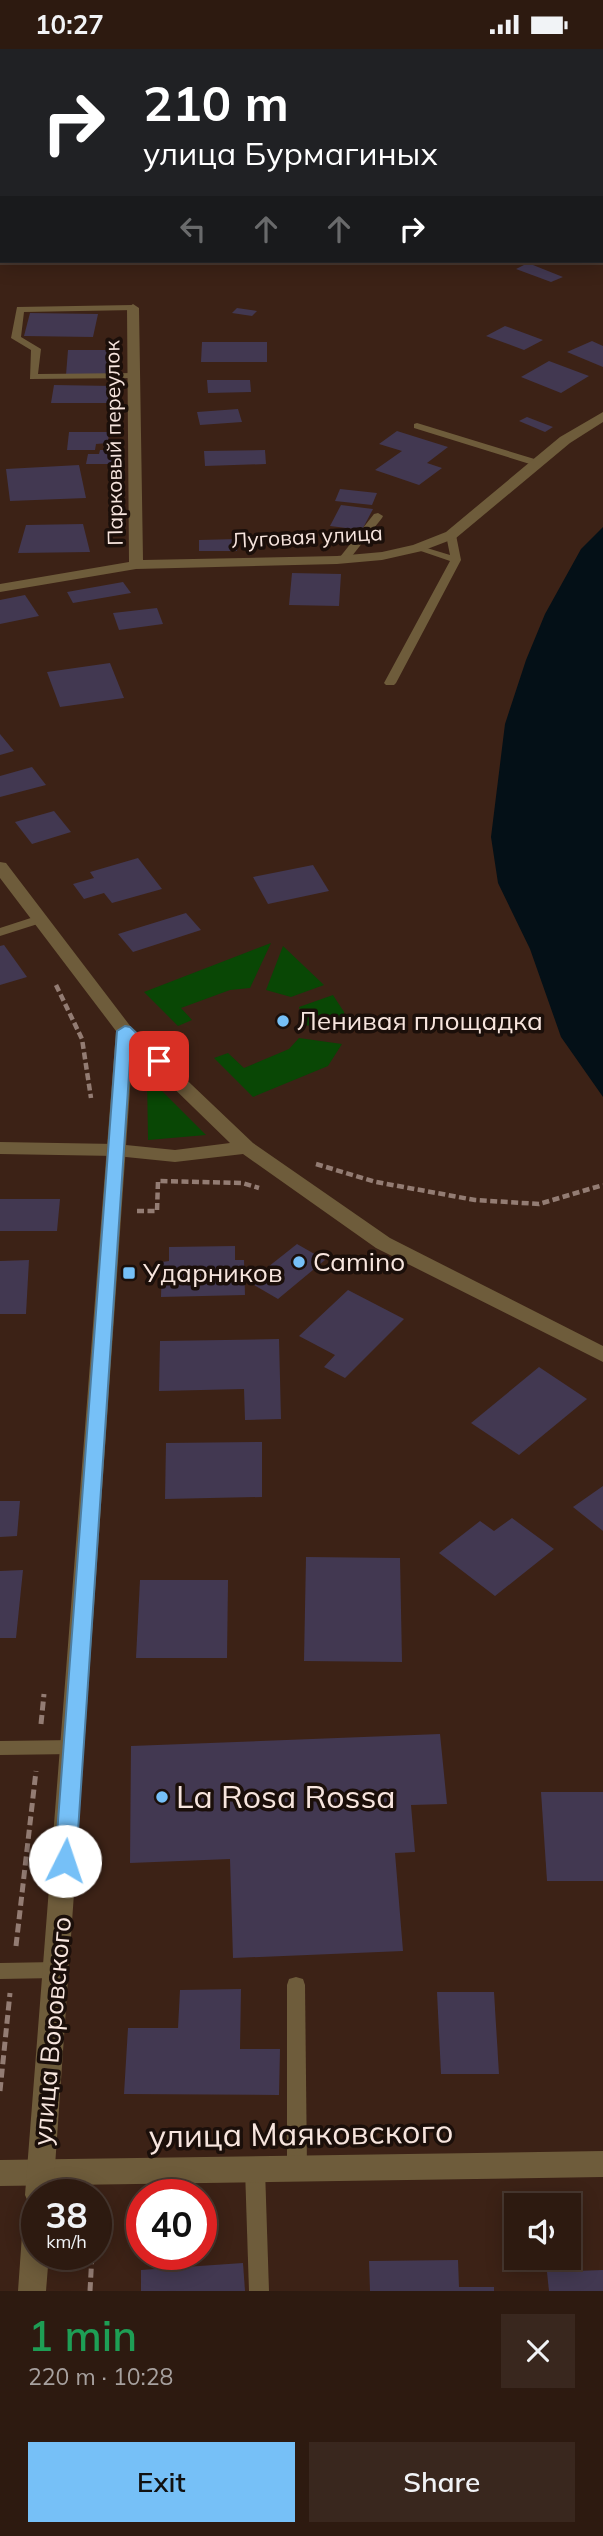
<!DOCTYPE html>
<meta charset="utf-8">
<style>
:root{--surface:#2d1a10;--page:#39271e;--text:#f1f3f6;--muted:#a7a19f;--line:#483830;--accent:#76c0f7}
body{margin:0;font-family:Mulish,sans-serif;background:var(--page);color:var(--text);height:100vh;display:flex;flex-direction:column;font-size:26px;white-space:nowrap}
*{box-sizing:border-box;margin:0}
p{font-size:23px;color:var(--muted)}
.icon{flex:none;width:38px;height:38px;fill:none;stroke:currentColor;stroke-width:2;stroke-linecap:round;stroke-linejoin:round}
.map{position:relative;height:2242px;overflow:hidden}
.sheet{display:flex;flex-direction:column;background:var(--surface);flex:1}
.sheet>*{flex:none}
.top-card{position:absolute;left:0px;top:0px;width:604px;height:214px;box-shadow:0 4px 18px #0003,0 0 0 2px var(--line);background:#202124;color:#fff;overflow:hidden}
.fabs{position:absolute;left:504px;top:2144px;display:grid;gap:14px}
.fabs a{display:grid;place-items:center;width:77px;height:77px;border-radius:0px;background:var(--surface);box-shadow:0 4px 18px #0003,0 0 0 2px var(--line);font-size:35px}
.speed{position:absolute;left:21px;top:2130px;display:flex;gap:14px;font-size:35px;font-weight:700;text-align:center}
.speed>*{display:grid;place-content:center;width:91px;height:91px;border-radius:50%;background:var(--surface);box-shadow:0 4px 18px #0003,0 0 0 2px var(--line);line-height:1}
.speed small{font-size:18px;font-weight:400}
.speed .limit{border:10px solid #d22;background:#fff;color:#111}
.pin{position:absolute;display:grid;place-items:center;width:60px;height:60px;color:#fff;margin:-30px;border-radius:14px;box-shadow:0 4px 10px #0006}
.me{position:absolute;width:77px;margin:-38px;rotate:4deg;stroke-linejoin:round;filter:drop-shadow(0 0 5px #0008)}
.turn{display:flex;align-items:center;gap:24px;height:147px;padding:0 28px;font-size:32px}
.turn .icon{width:91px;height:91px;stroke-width:2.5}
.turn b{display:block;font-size:49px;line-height:60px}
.lanes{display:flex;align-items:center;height:66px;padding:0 28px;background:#0003;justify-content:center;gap:35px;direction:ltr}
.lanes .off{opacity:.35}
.round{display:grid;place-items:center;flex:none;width:74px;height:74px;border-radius:0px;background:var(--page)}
.overview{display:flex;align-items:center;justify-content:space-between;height:119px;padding:0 28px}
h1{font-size:42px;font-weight:600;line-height:52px;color:#1e9e55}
.primary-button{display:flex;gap:14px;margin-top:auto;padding:14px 28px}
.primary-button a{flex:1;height:80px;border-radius:0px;background:var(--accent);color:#111;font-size:28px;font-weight:600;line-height:80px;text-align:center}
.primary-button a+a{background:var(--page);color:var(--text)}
.status{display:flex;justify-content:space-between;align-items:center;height:49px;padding:0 35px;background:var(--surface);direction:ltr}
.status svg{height:19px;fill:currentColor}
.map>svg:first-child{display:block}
.green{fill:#094705}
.water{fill:#041017}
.building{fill:#423851}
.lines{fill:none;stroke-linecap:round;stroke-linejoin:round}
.path-far2{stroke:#937c73;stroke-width:2.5;stroke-dasharray:4.5 2;stroke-linecap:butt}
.path-far1{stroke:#937c73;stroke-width:4.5;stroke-dasharray:7 3.5;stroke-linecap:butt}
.path{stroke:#937c73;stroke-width:5;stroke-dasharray:9 4.5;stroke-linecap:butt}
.service{fill:#6e5c3b;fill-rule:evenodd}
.minor{fill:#6e5c3b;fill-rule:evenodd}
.tertiary{fill:#6e5c3b;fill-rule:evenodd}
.route{fill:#76c0f7;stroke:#4d7da1;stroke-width:2}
.poi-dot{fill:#76c0f7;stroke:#1b0f0a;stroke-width:2.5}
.labels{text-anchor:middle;stroke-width:7;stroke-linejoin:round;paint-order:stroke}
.far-street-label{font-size:21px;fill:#f7e5de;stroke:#1b0f0a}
.poi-label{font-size:26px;fill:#f7e5de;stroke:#1b0f0a;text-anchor:start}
.street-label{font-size:26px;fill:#f7e5de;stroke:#1b0f0a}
.near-poi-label{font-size:32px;fill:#f7e5de;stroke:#1b0f0a;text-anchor:start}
.near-street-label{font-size:32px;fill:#f7e5de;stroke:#1b0f0a}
</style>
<div class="status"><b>10:27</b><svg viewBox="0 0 49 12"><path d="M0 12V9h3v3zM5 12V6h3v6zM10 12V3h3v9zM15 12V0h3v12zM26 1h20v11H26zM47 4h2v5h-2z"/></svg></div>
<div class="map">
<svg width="603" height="2242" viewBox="0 0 603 2242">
<rect width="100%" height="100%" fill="#3c2216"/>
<!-- green -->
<g class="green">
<path d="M271,894L250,939L230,941L181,959L192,971L178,977L144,943Z"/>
<path d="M283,897L324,936L291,948L266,941Z"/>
<path d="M333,946L344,963L347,981L304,976L299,958Z"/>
<path d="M299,989L342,995L328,1017L253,1048L214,1009L228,1004L244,1019L289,1000Z"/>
<path d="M147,1027L206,1086L148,1091Z"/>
</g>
<!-- water -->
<path class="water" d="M603,478V1048L561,988L530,900L498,834L491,788L505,675L526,611L545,565L581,500Z"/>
<!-- building -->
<g class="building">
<path d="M528,214L563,228L551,233L516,220Z"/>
<path d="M237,259L257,262L252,267L232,264Z"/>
<path d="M30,264L98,265L93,288L24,287Z"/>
<path d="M505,277L543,291L524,301L486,287Z"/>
<path d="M592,292L603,297V318L567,303Z"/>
<path d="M202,293H267V313H201Z"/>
<path d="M68,301H111L110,326H66Z"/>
<path d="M549,312L589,327L561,344L521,328Z"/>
<path d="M207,331H250L251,343L208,344Z"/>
<path d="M54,336L114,337L112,354H51Z"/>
<path d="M238,360L242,373L200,376L197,363Z"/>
<path d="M527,368L553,378L545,383L519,372Z"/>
<path d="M397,382L448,398L427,414L442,419L419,436L375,421L402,402L379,395Z"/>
<path d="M69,383H109L108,394L96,395L95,401H67Z"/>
<path d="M100,401H124L122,415H86L88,405H99Z"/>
<path d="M265,401L266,415L205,417L204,402Z"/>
<path d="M79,416L86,449L10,452L6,420Z"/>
<path d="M340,440L377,444L372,456L335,452Z"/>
<path d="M341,456L373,460L362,481L330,477Z"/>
<path d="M83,475L90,503L18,504L26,476Z"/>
<path d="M238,490L237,502H199V491Z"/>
<path d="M292,524L341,525L339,557L289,556Z"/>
<path d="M123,533L131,544L73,554L67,543Z"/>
<path d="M25,546L39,567L0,575V551Z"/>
<path d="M157,559L163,575L119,581L113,564Z"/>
<path d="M110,614L124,649L60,658L47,623Z"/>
<path d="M0,685L14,702L0,706Z"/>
<path d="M32,718L46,736L0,748V727Z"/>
<path d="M54,762L71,783L32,795L15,773Z"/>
<path d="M138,809L162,840L112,854L104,844L84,850L73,835L94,829L90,823Z"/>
<path d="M313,816L329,842L268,855L253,828Z"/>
<path d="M186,864L201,881L133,903L118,885Z"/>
<path d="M4,896L27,928L0,936V897Z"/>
<path d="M0,1150H60L57,1182H0Z"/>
<path d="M297,1195L325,1211L278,1250L249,1233Z"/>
<path d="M235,1197V1211H244L245,1246L161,1248L162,1213L169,1212V1198Z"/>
<path d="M29,1211L26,1265H0V1212Z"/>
<path d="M348,1241L404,1270L345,1329L324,1318L335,1306L299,1287Z"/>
<path d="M279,1290L281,1370L245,1371L244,1340L159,1342L160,1292Z"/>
<path d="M539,1318L587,1350L519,1406L471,1374Z"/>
<path d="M262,1393V1448L165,1450L166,1394Z"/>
<path d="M603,1437V1482L573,1458Z"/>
<path d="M0,1452H20L17,1487L0,1488Z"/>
<path d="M512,1469L554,1500L495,1547L439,1504L480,1472L494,1482Z"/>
<path d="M306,1508L400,1509L402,1613L304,1612Z"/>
<path d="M23,1521L16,1589H0V1522Z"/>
<path d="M140,1531H228L227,1609H136Z"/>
<path d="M440,1685L447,1755L411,1756L415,1803L395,1804L403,1902L233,1909L230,1810L130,1814L131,1697Z"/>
<path d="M541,1743H603V1832H547Z"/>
<path d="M241,1940L240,2000H280L279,2046L124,2045L128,1979H178L180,1941Z"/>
<path d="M437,1943H494L499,2025H441Z"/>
<path d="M458,2211L459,2238H494V2242H370L369,2212Z"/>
<path d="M243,2214L245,2242H141V2221Z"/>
<path d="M603,2221V2242H549L547,2223Z"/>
</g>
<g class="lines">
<!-- path-far2 -->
<g class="path-far2">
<path d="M563,0L565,2"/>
<path d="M587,0L590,2"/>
</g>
<!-- path-far1 -->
<g class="path-far1">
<path d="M56,936L82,990L91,1049"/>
<path d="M316,1115L376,1133L475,1151L539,1155L603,1136"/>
<path d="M137,1162H157L158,1132L242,1134L259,1139"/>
</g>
<!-- path -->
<g class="path">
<path d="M41,1675L44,1645"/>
<path d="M16,1897L36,1722"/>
<path d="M0,2042L10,1944"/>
<path d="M90,2242L92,2205"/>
</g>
<!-- service -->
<g class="service">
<path d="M396,0H404L406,2H397Z"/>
<path d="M0,1L5,2H2L0,5Z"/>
<path d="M133,256L138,259L136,261L24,263L21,288L41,300L38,325L135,324L138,325V329L30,330L31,301L11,289L17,258Z"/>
<path d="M417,374L541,412L542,414L533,416L414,379V375Z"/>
<path d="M378,464L383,467L382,469L348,512H340V508L374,465Z"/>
<path d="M451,483L456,486L461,511L396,634L394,636H386L384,634L450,512L412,499L417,496L450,506L446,486Z"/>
<path d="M40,866L46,870L44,873L0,887V879Z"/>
<path d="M74,1691L80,1693L83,1698L80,1703L74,1705L0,1706V1692Z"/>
<path d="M56,1913L63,1915L65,1921L63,1927L56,1929L0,1930V1914Z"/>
<path d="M296,1928L303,1930L305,1936L307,2120L304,2127L297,2129L290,2127L287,2120V1936L289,1930Z"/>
<path d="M255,2111L262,2113L265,2120L269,2242H249L245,2120L248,2113Z"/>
</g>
<!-- minor -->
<g class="minor">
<path d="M133,255L139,259L143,511L337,507L382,503L413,496L446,483L560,388L603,363V373L570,394L456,489L422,502L382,511L337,515L136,520L0,543V535L129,513L127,259Z"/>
<path d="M125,976L131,978L253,1094L390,1189L603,1297V1313L376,1199L243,1105L175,1113L116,1107L0,1105V1093L116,1095L175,1101L230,1094L119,986L116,982L119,978Z"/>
<path d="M603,2102V2128L0,2137V2111Z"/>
</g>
<!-- tertiary -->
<g class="tertiary">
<path d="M0,813L6,814L134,982L53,2146H37V2158L29,2155L25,2146L116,982L0,829Z"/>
<path d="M37,2159V2205H49L46,2242H18L23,2172L27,2163Z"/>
</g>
</g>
<!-- route -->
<path class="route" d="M125,977L130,978L166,1012L159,1017L153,1016L131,996L76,1812L73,1818L65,1821L58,1818L55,1812L117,982Z"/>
<!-- markers -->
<g class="poi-dot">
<circle cx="283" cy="972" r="7"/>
<circle cx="299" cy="1213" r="7"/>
<rect x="122" y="1217" width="14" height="14" rx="3.5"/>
<circle cx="162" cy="1748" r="7"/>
</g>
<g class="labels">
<!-- far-street labels -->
<g class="far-street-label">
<text transform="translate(114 394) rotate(-91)" y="7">Парковый переулок</text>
<text transform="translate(307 488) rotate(-3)" y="7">Луговая улица</text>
</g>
<!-- poi labels -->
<g class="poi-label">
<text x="297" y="981">Ленивая площадка</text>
<text x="313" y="1222">Camino</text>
<text x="143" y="1233">Ударников</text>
</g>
<!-- street labels -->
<g class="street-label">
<text transform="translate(52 1982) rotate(-85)" y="9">улица Воровского</text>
</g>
<!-- near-poi labels -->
<g class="near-poi-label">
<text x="176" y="1759">La Rosa Rossa</text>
</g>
<!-- near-street labels -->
<g class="near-street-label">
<text transform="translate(301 2085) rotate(-1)" y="11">улица Маяковского</text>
</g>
</g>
</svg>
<div class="fabs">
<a><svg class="icon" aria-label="sound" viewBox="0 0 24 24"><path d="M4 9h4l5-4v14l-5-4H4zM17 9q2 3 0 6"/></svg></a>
</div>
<div class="speed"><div>38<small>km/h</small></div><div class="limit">40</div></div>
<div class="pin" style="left:159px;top:1012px;background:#d93025"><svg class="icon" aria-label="arrive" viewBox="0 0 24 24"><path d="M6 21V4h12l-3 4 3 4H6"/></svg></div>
<svg class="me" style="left:65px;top:1812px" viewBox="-20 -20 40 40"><circle r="19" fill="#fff"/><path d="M0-13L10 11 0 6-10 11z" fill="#76c0f7"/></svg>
<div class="top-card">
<div class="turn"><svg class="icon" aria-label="right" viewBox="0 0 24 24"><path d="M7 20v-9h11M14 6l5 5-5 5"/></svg><div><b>210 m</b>улица Бурмагиных</div></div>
<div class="lanes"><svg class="icon off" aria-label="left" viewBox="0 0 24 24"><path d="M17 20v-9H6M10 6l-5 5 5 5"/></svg><svg class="icon off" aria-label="ahead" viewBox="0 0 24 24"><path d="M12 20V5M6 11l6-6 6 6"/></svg><svg class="icon off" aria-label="ahead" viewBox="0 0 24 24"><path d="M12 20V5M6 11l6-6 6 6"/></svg><svg class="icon" aria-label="right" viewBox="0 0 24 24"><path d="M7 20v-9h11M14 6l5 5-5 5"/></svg></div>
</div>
</div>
<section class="sheet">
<div class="overview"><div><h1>1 min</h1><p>220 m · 10:28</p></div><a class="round"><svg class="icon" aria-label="close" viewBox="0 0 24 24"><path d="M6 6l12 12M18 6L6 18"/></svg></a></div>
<div class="primary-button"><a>Exit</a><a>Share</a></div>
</section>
